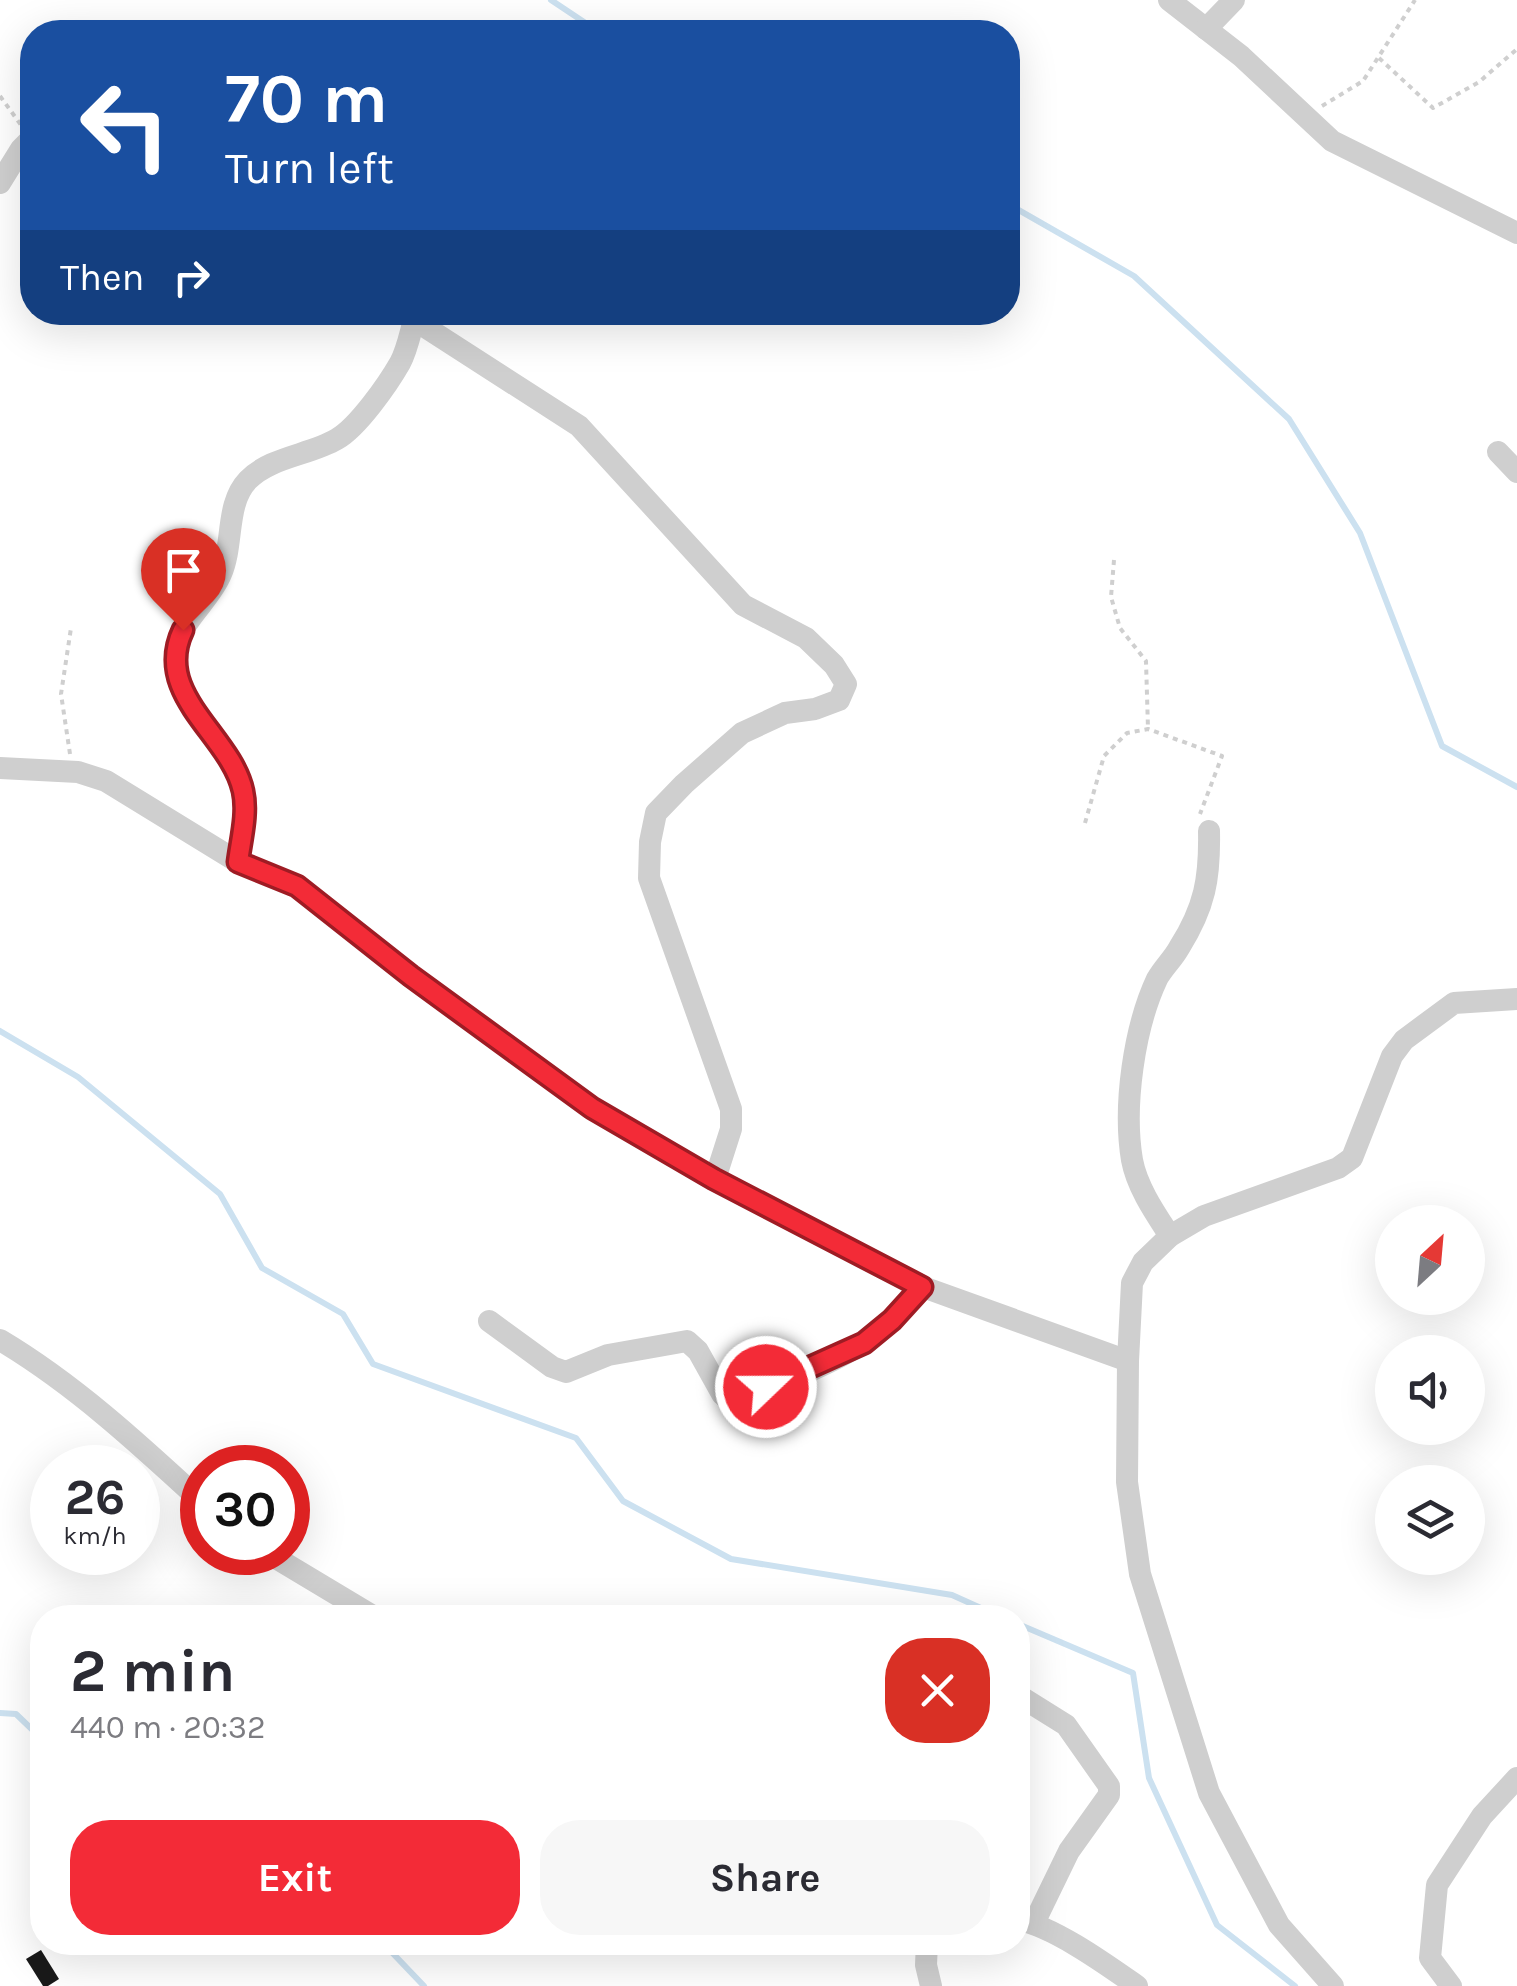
<!DOCTYPE html>
<meta charset="utf-8">
<style>
:root{--surface:#fff;--page:#f7f7f7;--text:#2b2b33;--muted:#7c7c81;--accent:#f32b37}
body{margin:0;font-family:Karla,sans-serif;background:var(--page);color:var(--text);height:100vh;display:flex;flex-direction:column;font-size:38px;white-space:nowrap}
*{box-sizing:border-box;margin:0}
p{font-size:32px;color:var(--muted)}
.icon{flex:none;width:55px;height:55px;fill:none;stroke:currentColor;stroke-width:2;stroke-linecap:round;stroke-linejoin:round}
.map{position:relative;flex:1;overflow:hidden}
.side{position:absolute;left:30px;top:1605px;width:1000px;height:350px;display:flex;flex-direction:column;background:var(--surface);border-radius:40px;box-shadow:0 10px 40px #0002}
.side>*{flex:none}
.top-card{position:absolute;left:20px;top:20px;width:1000px;height:305px;border-radius:40px;box-shadow:0 10px 40px #0002;background:#1a4fa0;color:#fff;overflow:hidden}
.needle{width:65px;rotate:26deg}
.controls{position:absolute;left:1375px;top:1205px;display:grid;gap:20px}
.controls a{display:grid;place-items:center;width:110px;height:110px;border-radius:50%;background:var(--surface);box-shadow:0 10px 40px #0002;font-size:50px}
.speed{position:absolute;left:30px;top:1445px;display:flex;gap:20px;font-size:50px;font-weight:700;text-align:center}
.speed>*{display:grid;place-content:center;width:130px;height:130px;border-radius:50%;background:var(--surface);box-shadow:0 10px 40px #0002;line-height:1}
.speed small{font-size:25px;font-weight:400}
.speed .limit{border:15px solid #d22;background:#fff;color:#111}
.pin{position:absolute;display:grid;place-items:center;width:85px;height:85px;color:#fff;margin:-102px -42px;border-radius:50% 50% 50% 0;rotate:-45deg;box-shadow:0 0 10px #0007}
.pin .icon{rotate:45deg}
.me{position:absolute;width:110px;margin:-55px;rotate:68deg;stroke-linejoin:round;filter:drop-shadow(0 0 8px #0008)}
.turn{display:flex;align-items:center;gap:35px;height:210px;padding:0 40px;font-size:45px}
.turn .icon{width:130px;height:130px;stroke-width:2.5}
.turn b{display:block;font-size:70px;line-height:85px}
.then{display:flex;align-items:center;height:95px;padding:0 40px;background:#0003;gap:20px;font-size:38px}
.round{display:grid;place-items:center;flex:none;width:105px;height:105px;border-radius:40px;background:var(--page)}
.head{display:flex;align-items:center;justify-content:space-between;height:170px;padding:0 40px}
h1{font-size:60px;font-weight:700;line-height:75px}
.button{display:flex;gap:20px;margin-top:auto;padding:20px 40px}
.button a{flex:1;height:115px;border-radius:40px;background:var(--accent);color:#fff;font-size:40px;font-weight:700;line-height:115px;text-align:center}
.button a+a{background:var(--page);color:var(--text)}
.map>svg:first-child{display:block}
.lines{fill:none;stroke-linecap:round;stroke-linejoin:round}
.stream{stroke:#cce1f0;stroke-width:6}
.building{fill:#191919}
.path{stroke:#cfcfcf;stroke-width:4;stroke-dasharray:5 5;stroke-linecap:butt}
.minor{stroke:#cfcfcf;stroke-width:22}
.route-casing{stroke:#9e1c24;stroke-width:25}
.route{stroke:#f32b37;stroke-width:18}
</style>
<div class="map">
<svg width="1517" height="1986" viewBox="0 0 1517 1986">
<rect width="100%" height="100%" fill="#fff"/>
<g class="lines">
<!-- stream -->
<g class="stream">
<path d="M551,0L599,32"/>
<path d="M1008,204L1134,276L1289,419L1360,533L1442,746L1517,787"/>
<path d="M0,1031L78,1077L220,1194L262,1268L343,1314L373,1364L576,1438L623,1501L731,1559L952,1595L1003,1618"/>
<path d="M1018,1624L1133,1673L1149,1778L1217,1925L1295,1986"/>
<path d="M0,1713L16,1714L42,1739"/>
<path d="M382,1942L424,1986"/>
</g>
</g>
<!-- building -->
<path class="building" d="M41,1950L59,1979L48,1986H43L26,1959Z"/>
<g class="lines">
<!-- path -->
<g class="path">
<path d="M1379,58L1433,108L1479,82L1517,49"/>
<path d="M0,96L21,125"/>
<path d="M1322,106L1363,81L1415,0"/>
<path d="M95,315L115,312"/>
<path d="M1114,560L1111,597L1120,628L1146,661L1148,729"/>
<path d="M70,754L61,694L71,628"/>
<path d="M1085,823L1104,756L1127,733L1148,729L1222,756L1200,814"/>
</g>
<!-- minor -->
<g class="minor">
<path d="M1169,0L1241,56L1332,141L1517,233"/>
<path d="M1206,29L1234,0"/>
<path d="M0,183L21,149L32,138"/>
<path d="M402,312L579,426L743,605L806,638L834,665L846,684L839,700L815,709L785,713L742,733L684,784L656,813L650,842L649,878L731,1109V1129L715,1179"/>
<path d="M1498,452L1517,472"/>
<path d="M0,768L78,772L106,781L238,862L297,886L411,975L592,1108L715,1179L923,1287L1128,1361"/>
<path d="M238,862C241,840 248,815 244,793C234,740 162,704 177,645C184,618 211,599 221,574C234,544 225,504 248,480C270,457 310,455 337,439C358,427 388,384 400,363C407,350 410,334 414,320"/>
<path d="M1170,1236C1155,1213 1137,1187 1132,1160C1123,1106 1134,1028 1157,979C1163,968 1173,959 1179,948C1205,907 1210,878 1209,831"/>
<path d="M489,1321L552,1367L566,1372L608,1355L687,1341L698,1351L722,1394L728,1399C764,1393 836,1362 866,1341C887,1326 905,1306 923,1287"/>
<path d="M0,1340C74,1384 139,1444 202,1502"/>
<path d="M266,1552L376,1618"/>
<path d="M1018,1695L1066,1725L1109,1786V1795L1069,1851L1034,1923"/>
<path d="M1018,1920C1053,1926 1107,1965 1137,1986"/>
<path d="M927,1942L926,1965L931,1986"/>
<path d="M1333,1986L1279,1925L1209,1793L1140,1574L1127,1482L1128,1361L1132,1283L1143,1262L1170,1236L1204,1216L1338,1168L1352,1158L1392,1056L1404,1040L1454,1003L1517,999"/>
<path d="M1451,1986L1430,1958L1437,1885L1482,1816L1517,1778"/>
</g>
</g>
<g class="lines">
<!-- route casing -->
<g class="route-casing">
<path id="route" d="M183,630C152,695 231,735 243,791C248,813 241,839 238,862L297,886L411,976L592,1108L714,1179L922,1287L892,1320L864,1343L766,1387"/>
</g>
<!-- route -->
<use href="#route" class="route"/>
</g>
</svg>
<div class="controls">
<a><svg class="needle" viewBox="-14 -14 28 28"><path d="M0-13l5 13h-10z" fill="#e53935"/><path d="M0 13l5-13h-10z" fill="#7c7c81"/></svg></a>
<a><svg class="icon" aria-label="sound" viewBox="0 0 24 24"><path d="M4 9h4l5-4v14l-5-4H4zM17 9q2 3 0 6"/></svg></a>
<a><svg class="icon" aria-label="layers" viewBox="0 0 24 24"><path d="M12 4l9 5-9 5-9-5zM3 14l9 5 9-5"/></svg></a>
</div>
<div class="speed"><div>26<small>km/h</small></div><div class="limit">30</div></div>
<div class="pin" style="left:183px;top:630px;background:#d93025"><svg class="icon" aria-label="arrive" viewBox="0 0 24 24"><path d="M6 21V4h12l-3 4 3 4H6"/></svg></div>
<svg class="me" style="left:766px;top:1387px" viewBox="-20 -20 40 40"><circle r="17" fill="#f32b37" stroke="#fff" stroke-width="3"/><path d="M0-11L8 9 0 5-8 9z" fill="#fff"/></svg>
<div class="top-card">
<div class="turn"><svg class="icon" aria-label="left" viewBox="0 0 24 24"><path d="M17 20v-9H6M10 6l-5 5 5 5"/></svg><div><b>70 m</b>Turn left</div></div>
<div class="then">Then<svg class="icon" aria-label="right" viewBox="0 0 24 24"><path d="M7 20v-9h11M14 6l5 5-5 5"/></svg></div>
</div>
<section class="side">
<div class="head"><div><h1>2 min</h1><p>440 m · 20:32</p></div><a class="round" style="background:#d93025;color:#fff"><svg class="icon" aria-label="close" viewBox="0 0 24 24"><path d="M6 6l12 12M18 6L6 18"/></svg></a></div>
<div class="button"><a>Exit</a><a>Share</a></div>
</section>
</div>
